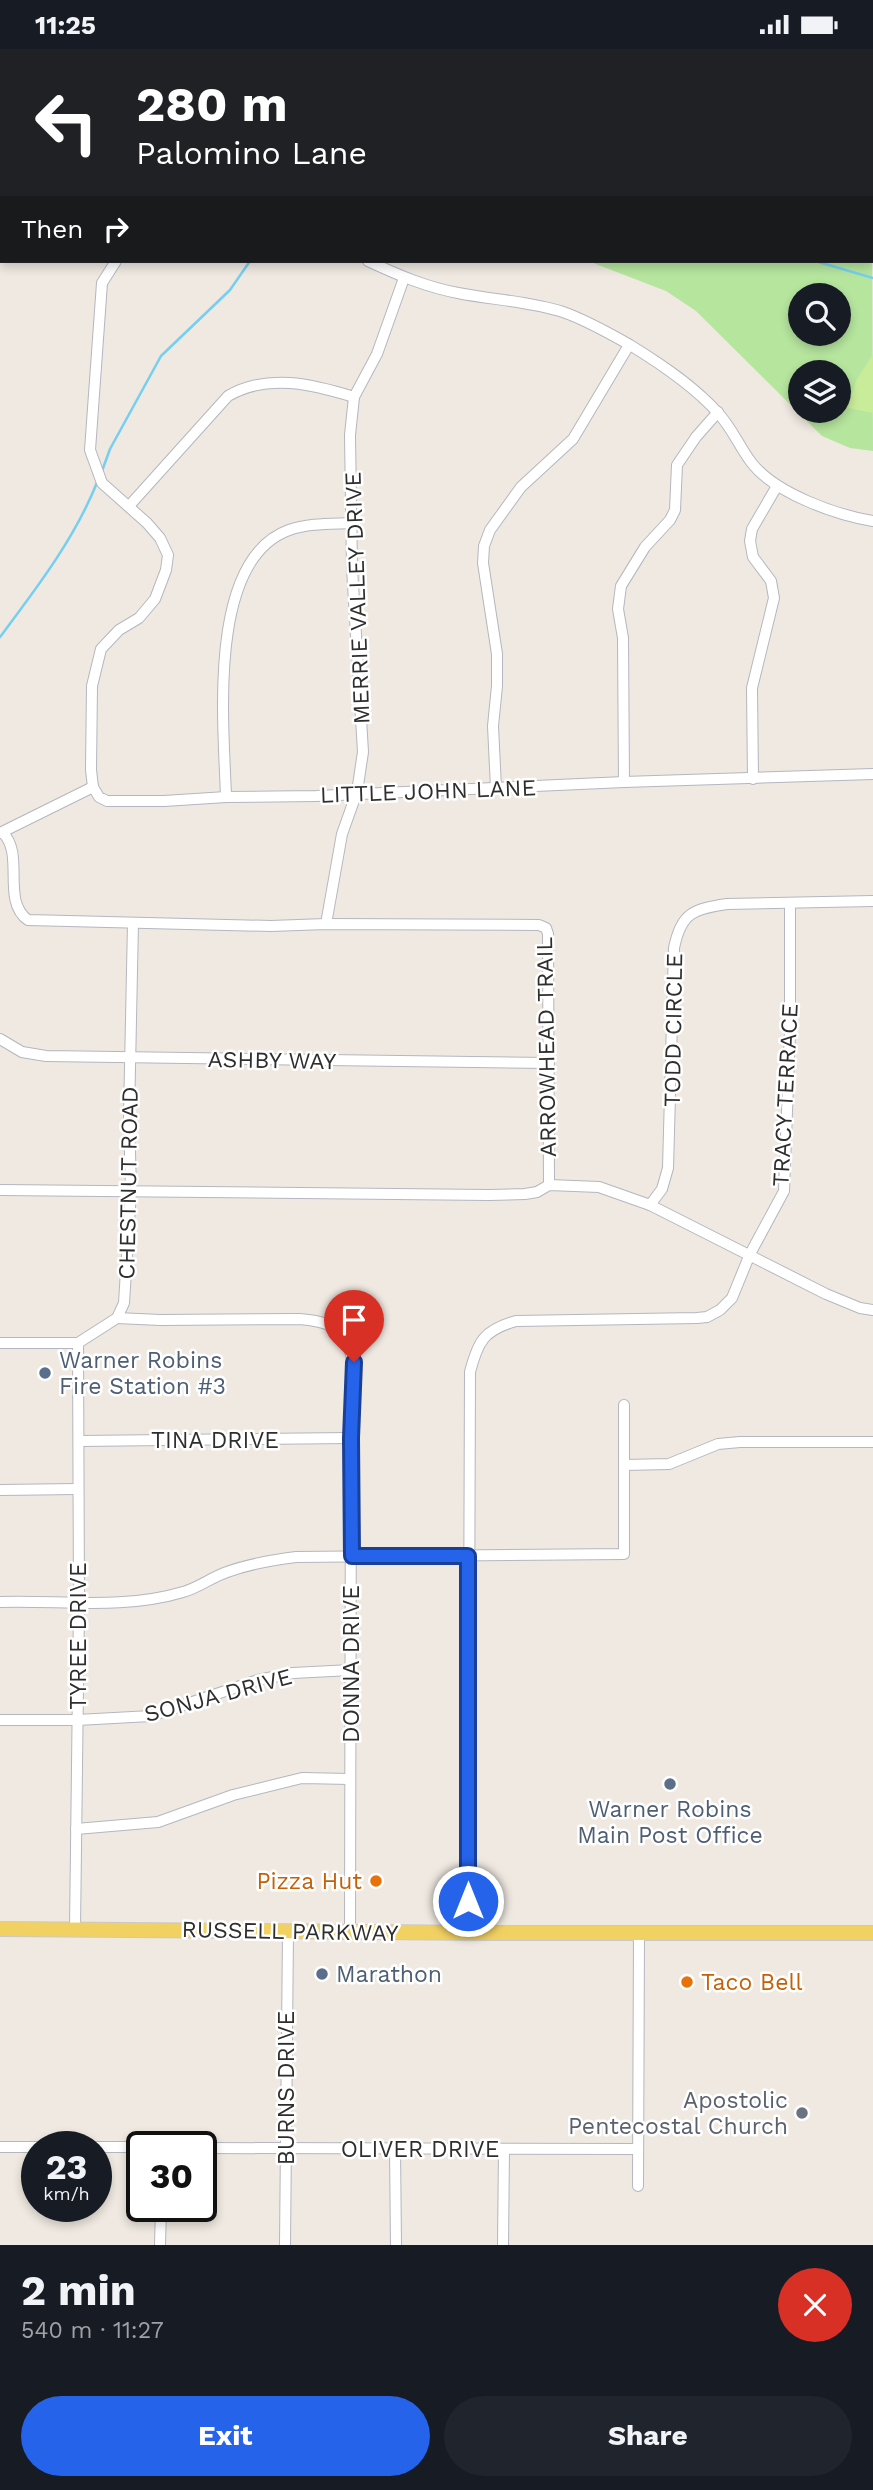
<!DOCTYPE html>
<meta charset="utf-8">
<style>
:root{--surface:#171b24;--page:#20242c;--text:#f1f3f6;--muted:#9ea1a6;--accent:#2563eb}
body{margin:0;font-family:"Work Sans",sans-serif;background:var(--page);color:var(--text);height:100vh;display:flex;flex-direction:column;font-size:26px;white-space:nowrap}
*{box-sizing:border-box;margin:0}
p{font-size:23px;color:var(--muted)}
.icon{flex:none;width:38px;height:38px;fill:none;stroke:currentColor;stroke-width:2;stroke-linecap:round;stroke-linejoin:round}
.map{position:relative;height:2196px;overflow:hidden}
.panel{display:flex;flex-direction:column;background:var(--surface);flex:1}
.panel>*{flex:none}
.banner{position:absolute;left:0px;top:0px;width:873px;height:214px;box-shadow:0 4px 10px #0003;background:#202124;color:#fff;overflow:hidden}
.tools{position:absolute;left:788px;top:234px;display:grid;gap:14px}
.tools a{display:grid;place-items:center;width:63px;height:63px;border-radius:50%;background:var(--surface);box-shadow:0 4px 10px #0003;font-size:35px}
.speed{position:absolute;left:21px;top:2082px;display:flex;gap:14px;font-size:35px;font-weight:700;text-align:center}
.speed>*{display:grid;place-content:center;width:91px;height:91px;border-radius:50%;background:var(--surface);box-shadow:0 4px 10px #0003;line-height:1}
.speed small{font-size:18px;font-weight:400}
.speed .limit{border:4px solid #111;border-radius:10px;background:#fff;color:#111}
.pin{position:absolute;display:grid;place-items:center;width:60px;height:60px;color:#fff;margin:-72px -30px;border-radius:50% 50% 50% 0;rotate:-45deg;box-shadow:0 0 7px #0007}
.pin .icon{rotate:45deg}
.me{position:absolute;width:77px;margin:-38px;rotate:0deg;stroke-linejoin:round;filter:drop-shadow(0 0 5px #0008)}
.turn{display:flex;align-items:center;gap:24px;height:147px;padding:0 21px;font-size:32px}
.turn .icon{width:91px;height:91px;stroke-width:2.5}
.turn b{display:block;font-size:49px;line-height:60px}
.then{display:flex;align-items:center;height:66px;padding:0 21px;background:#0003;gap:14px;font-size:26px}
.round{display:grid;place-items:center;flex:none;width:74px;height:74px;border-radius:37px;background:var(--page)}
.overview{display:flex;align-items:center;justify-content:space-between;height:119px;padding:0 21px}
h1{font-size:42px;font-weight:700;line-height:52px}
.action{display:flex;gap:14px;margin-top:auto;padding:14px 21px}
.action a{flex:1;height:80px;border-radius:42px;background:var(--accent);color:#fff;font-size:28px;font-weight:700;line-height:80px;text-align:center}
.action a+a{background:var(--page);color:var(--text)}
.status{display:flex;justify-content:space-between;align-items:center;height:49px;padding:0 35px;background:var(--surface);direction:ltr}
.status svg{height:19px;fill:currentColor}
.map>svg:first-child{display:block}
.green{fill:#b6e59e;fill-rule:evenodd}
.pitch{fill:#c9ec9a}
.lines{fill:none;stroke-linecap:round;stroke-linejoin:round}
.stream{stroke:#75cff0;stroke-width:2.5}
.minor-casing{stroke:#b4b7c1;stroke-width:12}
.major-casing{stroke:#c9c9c9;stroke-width:16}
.minor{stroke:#fff;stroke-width:10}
.major{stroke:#f2d163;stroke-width:14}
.route-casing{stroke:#184099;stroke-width:18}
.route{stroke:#2563eb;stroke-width:12}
.service-dot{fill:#5c6f8a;stroke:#fff;stroke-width:2.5}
.food-dot{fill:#e8710a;stroke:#fff;stroke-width:2.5}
.worship-dot{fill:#6b7280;stroke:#fff;stroke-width:2.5}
.labels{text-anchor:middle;stroke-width:5;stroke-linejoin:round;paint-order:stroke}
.street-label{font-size:23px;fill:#2e2e2e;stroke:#fff}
.service-label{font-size:23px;fill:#4e5e75;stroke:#fff;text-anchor:start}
.food-label{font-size:23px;fill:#c56008;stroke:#fff;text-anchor:end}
.worship-label{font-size:23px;fill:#5b616d;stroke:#fff;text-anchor:end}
</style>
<div class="status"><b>11:25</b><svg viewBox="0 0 49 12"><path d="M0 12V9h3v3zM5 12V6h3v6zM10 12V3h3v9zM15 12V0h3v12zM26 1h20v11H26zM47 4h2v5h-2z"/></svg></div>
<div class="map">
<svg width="873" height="2196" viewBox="0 0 873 2196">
<rect width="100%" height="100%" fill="#efe9e1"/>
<!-- green -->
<path class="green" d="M872,170L873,402L850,399L822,387L696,262L666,242L588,212H872ZM800,247H838V285H800ZM800,324H838V362H800Z"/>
<!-- pitch -->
<path class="pitch" d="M873,305V364L848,359L856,332Z"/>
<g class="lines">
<!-- stream -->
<g class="stream">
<path d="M334,0L336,2"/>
<path d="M815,212L873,229"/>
<path d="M102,422L110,400L161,307L230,241L250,212"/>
<path d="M0,588C36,540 76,488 98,431"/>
</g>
<!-- minor casing -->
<g class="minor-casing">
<g id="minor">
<path d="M100,0L101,2"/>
<path d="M595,0L600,2"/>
<path d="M750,0L753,2"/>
<path d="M638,2L644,0"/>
<path d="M872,85L873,84"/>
<path d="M872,109L873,112"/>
<path d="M116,212L102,234L90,401L102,434L147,474L160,489L168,506L166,521L155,550L139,569L119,581L101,600L92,637L91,721L93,738L99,748L107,752H164L226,748L316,747L624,733L873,725"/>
<path d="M368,212C398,226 426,238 458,244C493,251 529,252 563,263C586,271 609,284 630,296C661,315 694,337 718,364C732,379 739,397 751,413C774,444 836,466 873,472"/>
<path d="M129,457L228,347C268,324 312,335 354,348"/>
<path d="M753,730L752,639L774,549L771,532L753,508L750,492L752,480L777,437"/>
<path d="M624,733L623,589L618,560L621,537L645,498L670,471L675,461L677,416L696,388L718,363"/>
<path d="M496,739L493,677L497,637V605L483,514L484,497L490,481L521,438L573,390L629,296"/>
<path d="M226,748C224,678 206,511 289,481C309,474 332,475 352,474"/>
<path d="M0,784L93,738"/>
<path d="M3,784C25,806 1,852 28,871L271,877L326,875L539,876L546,879L548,885L549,1136"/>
<path d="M326,875L342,785L357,743L363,703L352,519L350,386L354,348L377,305L404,229"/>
<path d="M0,990L22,1003L46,1007L549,1014"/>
<path d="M0,1141L489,1146L525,1145L537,1143L549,1136L599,1138L650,1156L826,1245L860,1259L873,1261"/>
<path d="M650,1156L662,1140L668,1119L674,899C681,864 693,860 727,855L873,852"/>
<path d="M117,1269L160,1271L299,1270C310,1271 321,1272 331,1277C365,1296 352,1357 351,1389L350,1883"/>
<path d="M0,1294H78L117,1269L124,1254L131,1141L129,1067L133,874"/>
<path d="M79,1392L351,1389"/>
<path d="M624,1416L669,1415L718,1395L740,1393H873"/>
<path d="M0,1441L77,1440"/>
<path d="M0,1553C61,1551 123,1561 183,1543C198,1539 212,1528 227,1523C249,1515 272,1511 296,1508L624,1505V1356"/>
<path d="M0,1671H77L151,1667L258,1631L293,1624L351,1621"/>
<path d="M76,1780L158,1773L233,1746L302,1729L350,1730"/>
<path d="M75,1880L79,1555L78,1294"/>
<path d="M468,1884L470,1323C478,1292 484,1281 516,1272L697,1269L707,1268L720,1261L732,1249L750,1205L784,1142L790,982V855"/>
<path d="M0,2098H142"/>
<path d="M201,2099L638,2100"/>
<path d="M395,2100L396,2196"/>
<path d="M638,2137L639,1883"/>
<path d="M160,2196L161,2158"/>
<path d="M285,2196L288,1883"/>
<path d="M503,2196L504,2100"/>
</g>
</g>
<!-- major casing -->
<g class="major-casing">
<path id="major" d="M0,1880L490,1884H873"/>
</g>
<!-- minor -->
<use href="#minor" class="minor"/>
<!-- major -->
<use href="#major" class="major"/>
</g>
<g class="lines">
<!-- route casing -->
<g class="route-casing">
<path id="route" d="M354,1313L351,1389L352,1507H468V1852"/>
</g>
<!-- route -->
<use href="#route" class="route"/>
</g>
<!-- markers -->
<g class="service-dot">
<circle cx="45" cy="1324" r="7"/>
<circle cx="670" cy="1735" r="7"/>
<circle cx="322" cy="1925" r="7"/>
</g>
<g class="food-dot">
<circle cx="376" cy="1832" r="7"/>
<circle cx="687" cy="1933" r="7"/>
</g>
<circle class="worship-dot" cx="802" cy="2064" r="7"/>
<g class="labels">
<!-- street labels -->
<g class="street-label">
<text transform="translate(357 549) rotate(-92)" y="8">MERRIE VALLEY DRIVE</text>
<text transform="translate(428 742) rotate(-2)" y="8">LITTLE JOHN LANE</text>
<text transform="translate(673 981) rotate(-89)" y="8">TODD CIRCLE</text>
<text transform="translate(546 998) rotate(-91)" y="8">ARROWHEAD TRAIL</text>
<text transform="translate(272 1011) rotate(1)" y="8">ASHBY WAY</text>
<text transform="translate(785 1046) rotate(-87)" y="8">TRACY TERRACE</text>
<text transform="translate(128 1134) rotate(-89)" y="8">CHESTNUT ROAD</text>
<text x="215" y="1399">TINA DRIVE</text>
<text transform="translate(78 1587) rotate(-90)" y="8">TYREE DRIVE</text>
<text transform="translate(351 1615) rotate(-90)" y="8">DONNA DRIVE</text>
<text transform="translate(218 1646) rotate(-15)" y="8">SONJA DRIVE</text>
<text transform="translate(290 1882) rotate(1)" y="8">RUSSELL PARKWAY</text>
<text transform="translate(286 2039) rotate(-90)" y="8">BURNS DRIVE</text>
<text x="420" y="2108">OLIVER DRIVE</text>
</g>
<!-- service labels -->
<g class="service-label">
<text x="59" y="1319">Warner Robins<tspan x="59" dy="26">Fire Station #3</tspan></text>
<text x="670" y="1768" text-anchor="middle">Warner Robins<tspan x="670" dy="26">Main Post Office</tspan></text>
<text x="336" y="1933">Marathon</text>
</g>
<!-- food labels -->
<g class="food-label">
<text x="362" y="1840">Pizza Hut</text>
<text x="701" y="1941" text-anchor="start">Taco Bell</text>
</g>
<!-- worship labels -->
<g class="worship-label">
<text x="788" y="2059">Apostolic<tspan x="788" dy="26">Pentecostal Church</tspan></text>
</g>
</g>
</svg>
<div class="tools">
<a><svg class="icon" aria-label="search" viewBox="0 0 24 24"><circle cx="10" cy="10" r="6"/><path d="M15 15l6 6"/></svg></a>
<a><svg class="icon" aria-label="layers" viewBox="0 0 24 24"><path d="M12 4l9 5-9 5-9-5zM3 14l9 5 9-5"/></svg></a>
</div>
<div class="speed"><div>23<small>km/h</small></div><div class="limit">30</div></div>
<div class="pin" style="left:354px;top:1313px;background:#d93025"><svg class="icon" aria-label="arrive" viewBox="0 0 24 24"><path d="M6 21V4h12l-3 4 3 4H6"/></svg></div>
<svg class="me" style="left:468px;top:1852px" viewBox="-20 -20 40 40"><circle r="17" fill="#2563eb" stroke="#fff" stroke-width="3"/><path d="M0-11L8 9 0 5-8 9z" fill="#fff"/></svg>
<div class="banner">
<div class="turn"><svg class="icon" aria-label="left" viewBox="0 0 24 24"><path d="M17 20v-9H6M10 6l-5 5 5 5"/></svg><div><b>280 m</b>Palomino Lane</div></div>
<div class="then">Then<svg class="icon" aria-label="right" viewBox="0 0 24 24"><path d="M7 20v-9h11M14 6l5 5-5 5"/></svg></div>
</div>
</div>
<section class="panel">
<div class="overview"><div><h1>2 min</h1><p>540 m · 11:27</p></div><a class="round" style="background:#d93025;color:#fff"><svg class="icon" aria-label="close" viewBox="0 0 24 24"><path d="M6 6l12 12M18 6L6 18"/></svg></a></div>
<div class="action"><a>Exit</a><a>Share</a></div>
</section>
